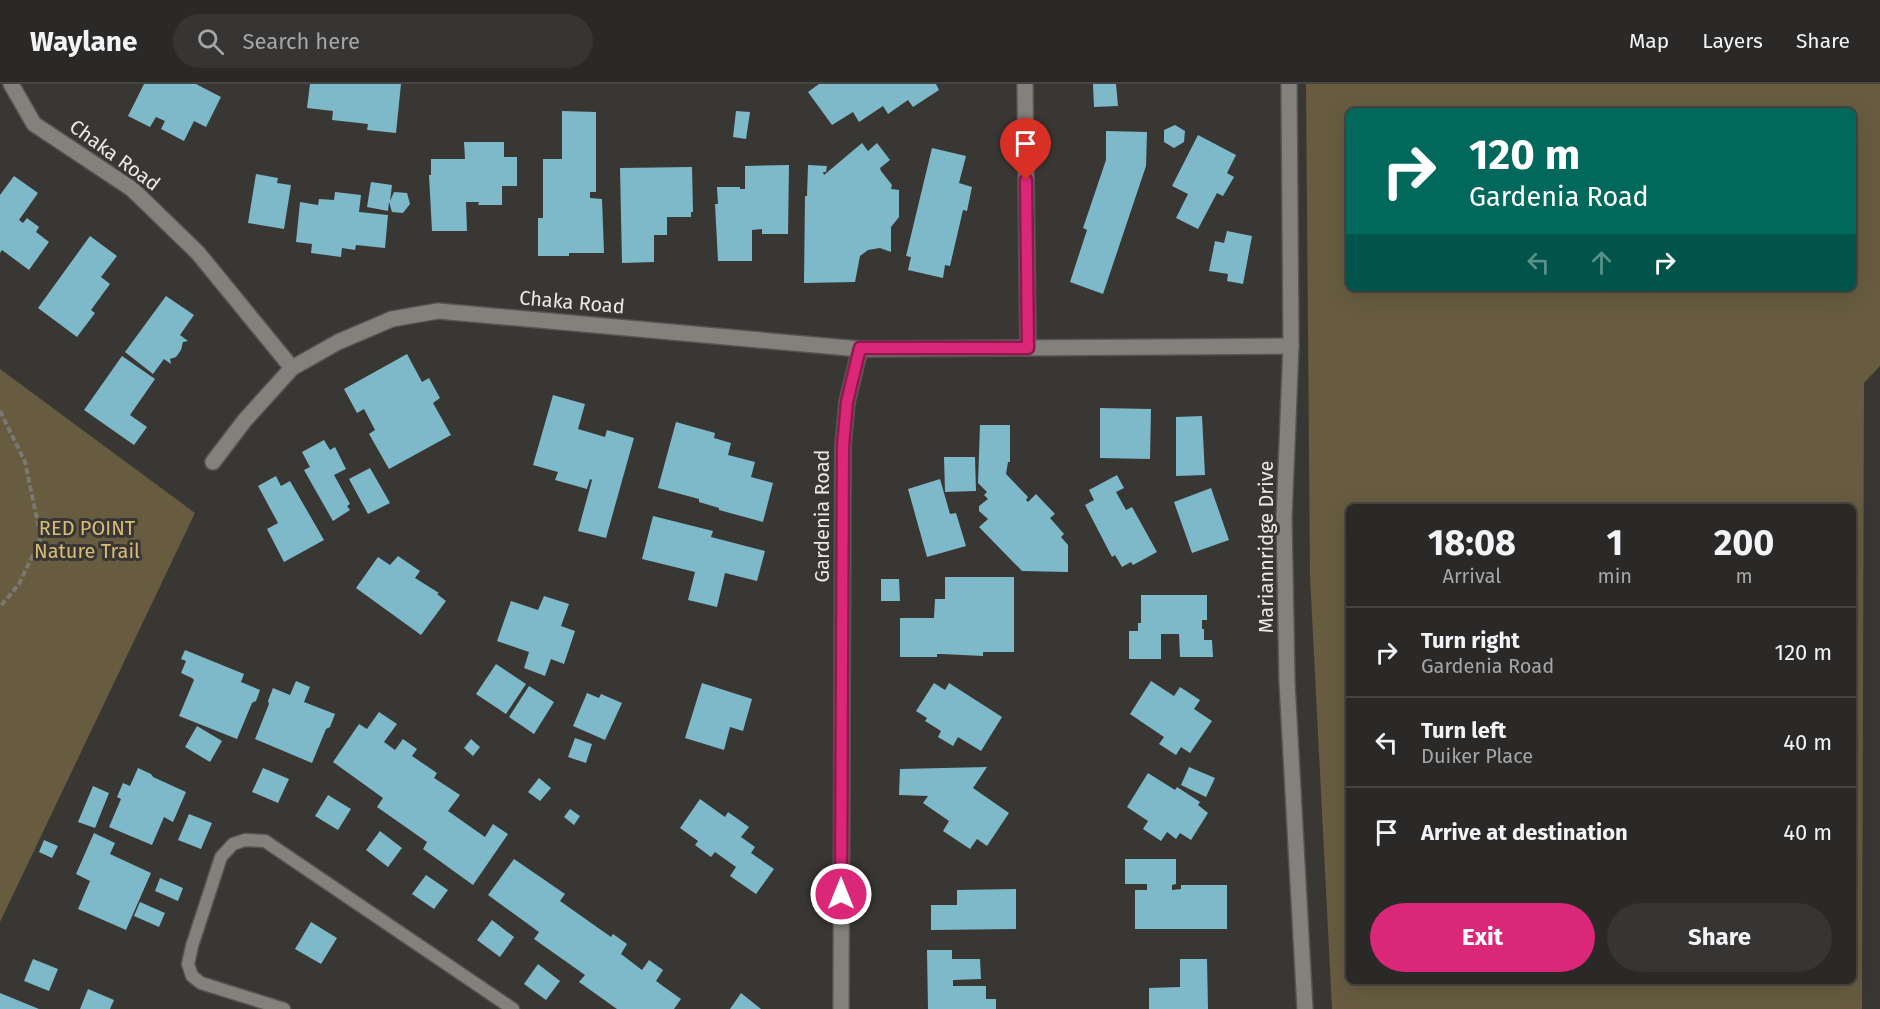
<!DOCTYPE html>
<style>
:root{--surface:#2b2927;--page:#373533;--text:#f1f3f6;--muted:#a6a6a7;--line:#474544;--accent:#db2777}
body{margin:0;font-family:"Fira Sans",sans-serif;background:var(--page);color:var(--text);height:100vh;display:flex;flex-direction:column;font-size:22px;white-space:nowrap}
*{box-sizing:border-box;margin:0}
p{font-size:20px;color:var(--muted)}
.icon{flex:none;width:33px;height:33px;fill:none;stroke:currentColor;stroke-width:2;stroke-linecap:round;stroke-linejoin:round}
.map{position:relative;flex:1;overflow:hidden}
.sheet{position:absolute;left:1346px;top:420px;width:510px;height:480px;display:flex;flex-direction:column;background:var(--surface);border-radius:9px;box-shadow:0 6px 24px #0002,0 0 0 2px var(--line)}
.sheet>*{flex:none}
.top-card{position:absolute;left:1346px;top:24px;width:510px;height:183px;border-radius:9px;box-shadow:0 6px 24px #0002,0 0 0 2px var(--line);background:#00695c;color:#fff;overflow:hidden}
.pin{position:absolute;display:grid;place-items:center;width:51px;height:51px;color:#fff;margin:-62px -26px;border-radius:50% 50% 50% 0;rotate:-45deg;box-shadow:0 0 6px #0007}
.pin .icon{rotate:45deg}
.me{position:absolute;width:66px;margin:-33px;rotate:0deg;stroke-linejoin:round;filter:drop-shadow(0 0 4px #0008)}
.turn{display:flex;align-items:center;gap:21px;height:126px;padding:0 24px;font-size:27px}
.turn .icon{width:78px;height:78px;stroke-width:2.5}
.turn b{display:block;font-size:42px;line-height:51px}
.lanes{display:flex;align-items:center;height:57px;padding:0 24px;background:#0003;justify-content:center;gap:30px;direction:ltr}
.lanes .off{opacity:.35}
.eta{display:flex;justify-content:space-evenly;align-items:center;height:102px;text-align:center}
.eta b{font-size:36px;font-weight:700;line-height:42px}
.primary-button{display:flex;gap:12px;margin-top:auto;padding:12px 24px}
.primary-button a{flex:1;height:69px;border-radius:36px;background:var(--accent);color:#fff;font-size:24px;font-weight:700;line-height:69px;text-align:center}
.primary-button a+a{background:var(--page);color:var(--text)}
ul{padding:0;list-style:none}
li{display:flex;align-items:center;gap:18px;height:90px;padding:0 24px;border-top:2px solid var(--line)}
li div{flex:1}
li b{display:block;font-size:22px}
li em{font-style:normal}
header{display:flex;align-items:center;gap:36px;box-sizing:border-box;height:84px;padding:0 30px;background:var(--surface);border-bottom:2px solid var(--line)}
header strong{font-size:28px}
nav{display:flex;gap:33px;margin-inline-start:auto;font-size:21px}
.search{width:420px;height:54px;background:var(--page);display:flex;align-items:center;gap:15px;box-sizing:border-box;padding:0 21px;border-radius:33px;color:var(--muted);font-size:22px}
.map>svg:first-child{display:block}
.green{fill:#675c40;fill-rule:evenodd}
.building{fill:#7eb9ca}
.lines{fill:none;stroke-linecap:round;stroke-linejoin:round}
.lane-casing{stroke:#555450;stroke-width:15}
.street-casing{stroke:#555450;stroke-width:18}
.path{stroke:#797875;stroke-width:4;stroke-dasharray:6 3;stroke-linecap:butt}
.lane{stroke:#83817c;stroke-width:12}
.street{stroke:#83817c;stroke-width:15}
.route-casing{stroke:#8e194d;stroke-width:15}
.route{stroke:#db2777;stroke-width:10}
.labels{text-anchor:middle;stroke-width:6;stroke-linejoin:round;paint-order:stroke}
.street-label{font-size:20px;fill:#eae9e6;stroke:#393734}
.park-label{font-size:20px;fill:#d9bd76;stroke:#393734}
</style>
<header>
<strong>Waylane</strong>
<div class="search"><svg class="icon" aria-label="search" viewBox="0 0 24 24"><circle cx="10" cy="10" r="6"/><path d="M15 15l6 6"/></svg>Search here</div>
<nav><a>Map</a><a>Layers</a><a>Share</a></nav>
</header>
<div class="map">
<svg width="1880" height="925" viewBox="0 0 1880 925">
<rect width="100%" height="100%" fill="#393734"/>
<!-- green -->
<g class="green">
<path d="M1306,0H1880V282L1864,299L1862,925H1332L1310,492ZM1348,27H1852V204H1348ZM1348,423H1852V897H1348Z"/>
<path d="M0,285L195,429L0,838Z"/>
</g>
<!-- building -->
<g class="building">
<path d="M144,0H196L221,13L206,43L194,37L184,57L161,45L165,37L156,33L150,43L128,32Z"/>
<path d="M310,0H401L396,49L367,46L368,40L332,36L333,27L307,24Z"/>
<path d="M819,0H936L939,6L913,23L908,16L888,30L883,22L859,38L853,28L832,41L808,8Z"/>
<path d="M1093,0H1116L1118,22L1094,23Z"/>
<path d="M562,27L596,28V108H590V114L602,115L604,169H569V172H538V134H543V75H562Z"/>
<path d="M736,27L750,28L746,55L733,53Z"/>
<path d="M1175,41L1185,47L1184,58L1174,64L1164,58V46Z"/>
<path d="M1106,47L1147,48L1146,82L1103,210L1070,198L1087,146L1083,144L1106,76Z"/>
<path d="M1198,51L1236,71L1227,89L1234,93L1223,112L1217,109L1198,145L1176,134L1188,110L1172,102Z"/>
<path d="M464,58H504V73H517V102H502V121H478L479,118H466L467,147H432L429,91H431V75H465Z"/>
<path d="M862,59L868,67L877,59L890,76L880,84L881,87L892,101L891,105L899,106V133L891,143V168L880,164L868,166L860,172L855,198L804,199L805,112H807L808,81L827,82L826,88H823L824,91Z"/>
<path d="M932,64L966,72L959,99L972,103L967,127L963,126L950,182L945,181L943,194L908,186L911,173L906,172Z"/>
<path d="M789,81L788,150H762V145L752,146V177H718L715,120H718L717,103H740V105H745V82Z"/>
<path d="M692,83L693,128H691V133H667V151H654V178L622,179L620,84Z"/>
<path d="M256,90L278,94L277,99L291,101L284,145L248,139Z"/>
<path d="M14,92L38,109L19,136L23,139L27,134L39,143L36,148L49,158L29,186L2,166L0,169V111Z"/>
<path d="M371,98L392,101L390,117L394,108L407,109L410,120L403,129L392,128L389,118L388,127L367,123Z"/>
<path d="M335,108L361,111L359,128L388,131L385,164L356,161L355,166L342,164L341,173L311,169L312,160L296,158L300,118L318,121L319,115L334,116Z"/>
<path d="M1227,147L1252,152L1243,200L1227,197L1228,190L1209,187L1215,157L1224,159Z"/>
<path d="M90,152L117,172L101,193L110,200L91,226L95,229L77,253L38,224Z"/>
<path d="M166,212L194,231L180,251L188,257L183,258L181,266L176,273L170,275L171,280L164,275L153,290L125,268Z"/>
<path d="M407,270L422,298L429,294L440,314L433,319L451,351L389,385L369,350L375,346L364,325L357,329L344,305Z"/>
<path d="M122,272L155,295L130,331L147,343L134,361L84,326Z"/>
<path d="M553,311L585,320L578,345L605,353L607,346L634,354L606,454L578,447L592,396L590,395L587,405L555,396L558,388L533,381Z"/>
<path d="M1100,324L1151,325L1150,375L1100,374Z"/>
<path d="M1202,332L1205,391L1176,392V333Z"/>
<path d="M676,338L715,349L714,354L731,359L728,371L755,378L751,393L773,399L763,438L719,426V424L699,418V415L658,404Z"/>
<path d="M980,341H1010V378H1008L1006,390L1028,413L1026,416L1028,418L1036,410L1055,430L1050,434L1064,450L1061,453L1068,461V488L1022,487L979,443L988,435L979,427V422L988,415L984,411L987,408L978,399Z"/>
<path d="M324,356L330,366L335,363L346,385L334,391L350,420L347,422L350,426L333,437L304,386L310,383L302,368Z"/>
<path d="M944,373H975L976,407L945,408Z"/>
<path d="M370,384L390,419L368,430L349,395Z"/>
<path d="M1117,391L1124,404L1116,408L1126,426L1132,423L1157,468L1133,481L1131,478L1122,483L1115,471L1112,473L1085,421L1094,416L1089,406Z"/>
<path d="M276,392L281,402L290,397L324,456L284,478L267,445L278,439L258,402Z"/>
<path d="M940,395L950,430L956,429L966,462L927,473L908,405Z"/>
<path d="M1211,404L1229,456L1192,469L1174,418Z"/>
<path d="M653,432L713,447L711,453L765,467L757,497L725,489L717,523L688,516L695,488L642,475Z"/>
<path d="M398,472L420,487L415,494L439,509L437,510L446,517L421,551L356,504L378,473L390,481Z"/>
<path d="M945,493H1014V568H983V572L942,570H937V573H900V534H934L935,515H945Z"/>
<path d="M881,495H899L900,517H881Z"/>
<path d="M1141,511H1207V536H1202V545H1204V556H1212L1213,573H1180L1179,550H1161V575H1129V547H1138V539H1141Z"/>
<path d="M544,512L569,520L561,542L575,547L564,580L551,575L545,592L524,584L529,568L497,557L511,517L538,526Z"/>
<path d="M185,566L244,590L241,598L260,606L256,617L252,619L237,655L179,632L194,596L192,594L181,589L186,577L181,575Z"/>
<path d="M496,580L526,600L506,630L476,610Z"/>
<path d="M296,597L310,603L304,618L335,630L330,643L326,645L312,679L255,655L269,620L268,617L273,604L290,611Z"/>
<path d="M1151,597L1174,612L1180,603L1200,616L1194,625L1212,637L1190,669L1181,663L1176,671L1159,660L1164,653L1130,630Z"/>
<path d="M702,599L752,615L743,647L730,643L724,666L685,654Z"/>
<path d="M934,599L945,606L949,599L1002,633L981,667L958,653L953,662L938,653L941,647L925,637L927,634L916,627Z"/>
<path d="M529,602L554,618L534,650L509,633Z"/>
<path d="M587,609L599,614L601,610L622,619L605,656L573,642Z"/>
<path d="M379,628L397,640L384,658L395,666L403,655L417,665L412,672L437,689L434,694L460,711L448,727L485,753L493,740L508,750L473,801L423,765L427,758L377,723L383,714L333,678L359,640L367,645Z"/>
<path d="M197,642L222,657L210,678L185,663Z"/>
<path d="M575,654L592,660L586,679L568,673Z"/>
<path d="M471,655L480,663L473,672L464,664Z"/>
<path d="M987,683L973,704L1009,729L987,762L977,755L970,765L943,747L949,737L923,719L928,712L899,711L900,685Z"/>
<path d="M1189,683L1215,694L1206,713L1181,701Z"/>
<path d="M138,684L151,690L153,693L186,708L173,738L164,733L152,761L109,743L121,715L117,713L123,699L130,702Z"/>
<path d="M263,684L289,695L278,719L252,708Z"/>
<path d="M1148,689L1175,706L1177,703L1200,718L1198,721L1208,729L1191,756L1180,749L1176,755L1167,748L1161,757L1143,745L1148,737L1127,723Z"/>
<path d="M539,694L551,704L540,717L528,708Z"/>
<path d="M93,702L109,709L95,744L78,738Z"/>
<path d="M328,711L351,725L338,746L315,732Z"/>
<path d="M700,715L725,733L728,728L749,743L741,753L755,763L751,769L774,785L756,810L730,792L736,783L715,768L711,773L695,761L698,757L680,744Z"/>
<path d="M570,725L580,732L574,741L564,733Z"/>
<path d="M189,730L212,739L201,765L178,756Z"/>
<path d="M380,747L402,764L388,783L366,766Z"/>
<path d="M94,749L115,759L110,770L151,789L126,846L78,825L90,797L76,790Z"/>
<path d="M44,756L58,762L52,774L39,768Z"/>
<path d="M514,775L565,810L560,817L611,853L613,850L627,860L621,870L642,886L649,876L663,886L656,897L681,915L674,925H617L579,898L585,891L534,855L539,848L488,811Z"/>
<path d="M1125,775H1176V800L1172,801V806L1181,805V801H1227V845H1135V806H1147V800H1125Z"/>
<path d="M426,791L448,806L434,825L412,810Z"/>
<path d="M160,794L183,804L178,817L155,807Z"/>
<path d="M1016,805V845L931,846V821H957V806Z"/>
<path d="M140,818L165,829L159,843L134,832Z"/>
<path d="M492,836L514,853L500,873L477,856Z"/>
<path d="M311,838L337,854L321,880L295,865Z"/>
<path d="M927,866H952V875H980L981,895L953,896V902H986V915H996V925H928Z"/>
<path d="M33,875L58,885L49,907L24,897Z"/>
<path d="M1180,875H1207L1208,925H1149V904L1180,903Z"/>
<path d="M538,880L560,897L546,916L524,900Z"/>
<path d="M88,905L114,916L110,925H80Z"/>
<path d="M0,909L39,925H0Z"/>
<path d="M741,909L761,925H730Z"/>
</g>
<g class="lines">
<!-- lane casing -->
<g class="lane-casing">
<path id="lane" d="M284,925L201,899L192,892L188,880L192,862L221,773L233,760L245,756L265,757L513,925"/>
</g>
<!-- street casing -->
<g class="street-casing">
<g id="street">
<path d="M11,0L34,40L132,105L198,169L292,284"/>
<path d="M1025,0L1028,264"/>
<path d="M1289,0L1291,262L1284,434L1287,598L1305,925"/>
<path d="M213,378L245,336L292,284L338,258L392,235L438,227L860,265"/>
<path d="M841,925L843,362L847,318L860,265L1291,262"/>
</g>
</g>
<!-- path -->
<path class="path" d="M0,327L25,378L41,454L19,500L0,523"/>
<!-- lane -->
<use href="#lane" class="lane"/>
<!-- street -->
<use href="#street" class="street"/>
</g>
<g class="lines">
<!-- route casing -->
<g class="route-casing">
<path id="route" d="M841,810L843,362L847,318L860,264H1028L1026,96"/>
</g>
<!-- route -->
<use href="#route" class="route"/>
</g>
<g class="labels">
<!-- street labels -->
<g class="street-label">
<text transform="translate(115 71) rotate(36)" y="7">Chaka Road</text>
<text transform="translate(572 218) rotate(5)" y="7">Chaka Road</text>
<text transform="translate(822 432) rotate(-90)" y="7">Gardenia Road</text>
<text transform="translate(1266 463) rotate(-90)" y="7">Mariannridge Drive</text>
</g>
<!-- park labels -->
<g class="park-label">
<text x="87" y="451">RED POINT<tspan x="87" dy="23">Nature Trail</tspan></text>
</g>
</g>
</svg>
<div class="pin" style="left:1026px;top:96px;background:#d93025"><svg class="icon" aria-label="arrive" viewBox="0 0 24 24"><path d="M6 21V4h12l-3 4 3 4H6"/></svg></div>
<svg class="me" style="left:841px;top:810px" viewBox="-20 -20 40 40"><circle r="17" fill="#db2777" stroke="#fff" stroke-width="3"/><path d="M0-11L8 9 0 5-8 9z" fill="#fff"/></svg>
<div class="top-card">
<div class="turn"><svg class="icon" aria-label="right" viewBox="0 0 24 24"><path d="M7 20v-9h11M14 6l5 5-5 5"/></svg><div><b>120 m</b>Gardenia Road</div></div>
<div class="lanes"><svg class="icon off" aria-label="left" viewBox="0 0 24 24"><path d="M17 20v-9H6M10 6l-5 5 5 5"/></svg><svg class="icon off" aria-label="ahead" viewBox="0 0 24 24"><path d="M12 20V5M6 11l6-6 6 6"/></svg><svg class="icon" aria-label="right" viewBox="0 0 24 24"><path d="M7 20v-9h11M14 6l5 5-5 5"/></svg></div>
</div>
<section class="sheet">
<div class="eta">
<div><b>18:08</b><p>Arrival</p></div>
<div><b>1</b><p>min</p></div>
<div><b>200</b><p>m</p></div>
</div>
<ul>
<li><svg class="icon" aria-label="right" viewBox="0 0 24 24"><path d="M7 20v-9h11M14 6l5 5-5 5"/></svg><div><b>Turn right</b><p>Gardenia Road</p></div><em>120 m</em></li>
<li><svg class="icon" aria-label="left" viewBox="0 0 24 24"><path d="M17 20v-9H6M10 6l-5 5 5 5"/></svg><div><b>Turn left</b><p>Duiker Place</p></div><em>40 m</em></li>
<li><svg class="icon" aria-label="arrive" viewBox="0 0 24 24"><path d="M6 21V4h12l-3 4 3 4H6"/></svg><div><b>Arrive at destination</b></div><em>40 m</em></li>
</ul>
<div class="primary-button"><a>Exit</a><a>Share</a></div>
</section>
</div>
